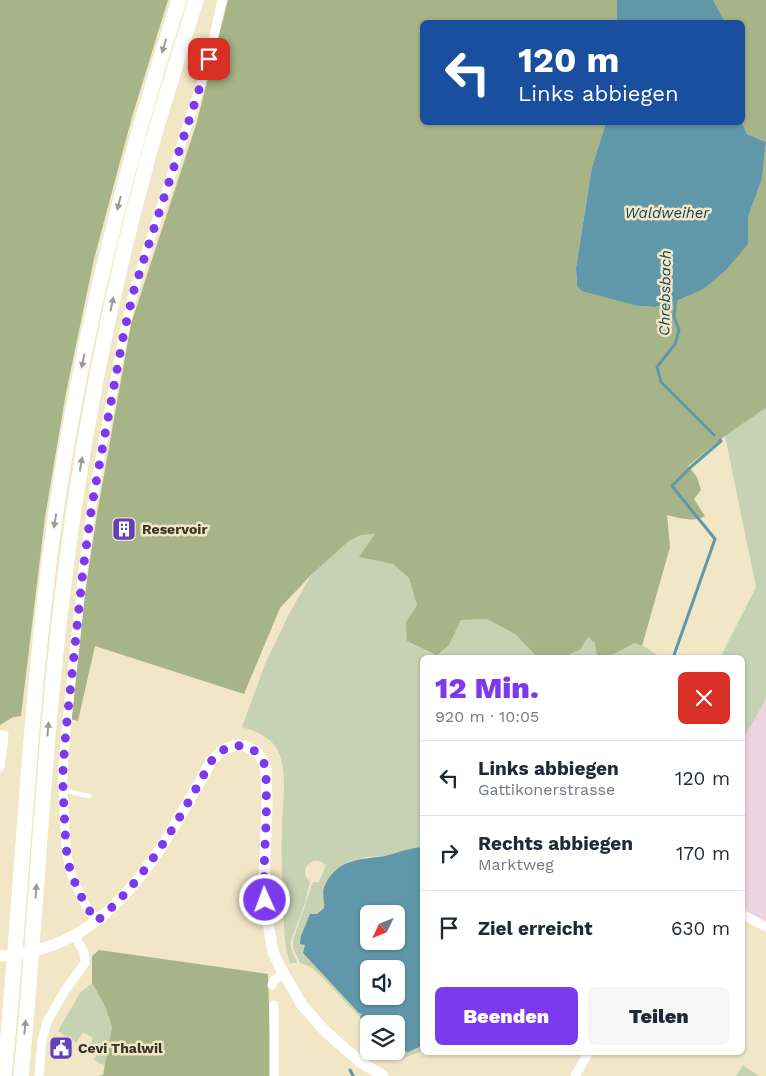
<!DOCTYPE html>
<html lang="de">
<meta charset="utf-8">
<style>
:root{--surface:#fff;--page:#f6f6f7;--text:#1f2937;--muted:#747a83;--line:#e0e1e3;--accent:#7c3aed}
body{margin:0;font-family:"Work Sans",sans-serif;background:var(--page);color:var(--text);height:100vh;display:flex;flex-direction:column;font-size:19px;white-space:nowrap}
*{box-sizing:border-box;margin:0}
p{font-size:16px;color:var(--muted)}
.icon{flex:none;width:28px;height:28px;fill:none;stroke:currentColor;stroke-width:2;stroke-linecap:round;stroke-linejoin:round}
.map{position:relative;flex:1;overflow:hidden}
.sheet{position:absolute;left:420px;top:655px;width:325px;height:400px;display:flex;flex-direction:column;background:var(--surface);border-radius:8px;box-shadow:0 1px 4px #0004}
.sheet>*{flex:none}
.top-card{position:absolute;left:420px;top:20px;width:325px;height:105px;border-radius:8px;box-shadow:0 1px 4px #0004;background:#1a4fa0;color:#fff;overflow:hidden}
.needle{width:32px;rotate:227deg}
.tools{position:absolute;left:360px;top:905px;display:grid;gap:10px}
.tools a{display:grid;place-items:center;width:45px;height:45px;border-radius:8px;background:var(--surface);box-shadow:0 1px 4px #0004;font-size:25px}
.pin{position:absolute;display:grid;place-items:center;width:42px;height:42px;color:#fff;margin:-21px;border-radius:10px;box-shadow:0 2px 8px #0006}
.me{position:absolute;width:55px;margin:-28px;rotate:358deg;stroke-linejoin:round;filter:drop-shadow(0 0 4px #0008)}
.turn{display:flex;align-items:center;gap:18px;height:105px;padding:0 15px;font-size:22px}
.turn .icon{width:65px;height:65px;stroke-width:2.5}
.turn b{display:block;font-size:35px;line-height:42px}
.round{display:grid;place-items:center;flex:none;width:52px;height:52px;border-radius:8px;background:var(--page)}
.headline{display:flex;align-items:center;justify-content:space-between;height:85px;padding:0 15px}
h1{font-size:30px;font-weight:800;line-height:38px;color:var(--accent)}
.action{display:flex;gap:10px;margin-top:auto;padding:10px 15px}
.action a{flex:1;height:58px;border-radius:8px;background:var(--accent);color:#fff;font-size:20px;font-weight:800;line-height:58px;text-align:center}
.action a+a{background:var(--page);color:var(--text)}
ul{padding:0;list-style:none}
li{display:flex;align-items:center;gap:15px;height:75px;padding:0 15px;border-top:1px solid var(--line)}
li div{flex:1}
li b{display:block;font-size:19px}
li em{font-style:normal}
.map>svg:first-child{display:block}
.education{fill:#ecd5e1}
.green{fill:#c7d2b2}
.forest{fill:#a6b488}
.water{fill:#6198a9;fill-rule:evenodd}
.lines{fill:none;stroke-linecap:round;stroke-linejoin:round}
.stream{stroke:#6198a9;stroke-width:3}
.service{stroke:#fff;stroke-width:4.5}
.minor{stroke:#fff;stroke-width:9}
.secondary{stroke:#fff;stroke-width:11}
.motorway{stroke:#fff;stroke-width:15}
.oneway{fill:#9c9a94}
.route{stroke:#7c3aed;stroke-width:9;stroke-dasharray:0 16.2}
.labels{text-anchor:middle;stroke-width:5;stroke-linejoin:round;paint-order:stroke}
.poi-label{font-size:14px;font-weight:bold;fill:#393528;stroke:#f1e6c6;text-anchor:start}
.water-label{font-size:15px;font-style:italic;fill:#164654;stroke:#f1e6c6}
</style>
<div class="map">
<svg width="766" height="1076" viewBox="0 0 766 1076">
<rect width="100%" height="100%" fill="#f1e6c6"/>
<!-- education -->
<path class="education" d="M766,699V927L743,914V740Z"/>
<!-- green -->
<g class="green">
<path d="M766,408V699L743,740L742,658H720L756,587L725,436Z"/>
<path d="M375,534L360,557L393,564L409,578L417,605L406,622L449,645L461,620L487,619L515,634L537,657L422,658V847L409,849L386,856L366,857L349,862L336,870L323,893L325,901L324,908L317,914L305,945L362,1014L360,1017L318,973L311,967L300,963L293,948V940L313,882H319L326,865C323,863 321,861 318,861C311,859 304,867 305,874C306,877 309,880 310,882L305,903L290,943C291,951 295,955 297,963H290C284,946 284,924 283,906C282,879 281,852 282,825C283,804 288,767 277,749C269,736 256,731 242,727L265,664L289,614L312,574L349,541L361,535Z"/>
<path d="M588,636L595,643L614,654L635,643L642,646V645L660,657L564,658L580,650Z"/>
<path d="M92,983L105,1006L112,1027L105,1066L94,1060L97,1054L95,1052L97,1048L90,1044L93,1038L83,1032L76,1043L58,1031L80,993Z"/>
<path d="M422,1046V1051L401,1059H397L390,1051H393L399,1058V1050H414Z"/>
<path d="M743,1065L759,1076H736Z"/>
</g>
<!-- forest -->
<g class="forest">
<path d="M0,0H168L132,117L94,259L66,393L45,517L21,716L13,717L0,725Z"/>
<path d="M228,0H617V22H422V122L606,123L592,167L576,268L577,286L638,306L655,307L676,301L702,290L748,244V217L762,179L766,142V408L725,436L688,466L697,477L701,490L694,499L705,516C693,523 680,518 667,515L670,547L642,646L635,643L614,654L597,657L595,643L588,637L580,650L564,657H537L515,634L487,619L461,620L449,645L437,655L407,641L406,622L417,605L409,578L393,564L359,557L375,534L361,535L349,541L312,574L280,608L244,694L95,646L78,721L66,718L97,514L131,324L196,125Z"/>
<path d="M713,0H766V142L747,134L742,123V22H725Z"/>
<path d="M99,950L268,974L271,1076H98L103,1075L112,1027L105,1006L92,983V956Z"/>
</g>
<!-- water -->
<g class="water">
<path d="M617,0H713L725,22H617Z"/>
<path d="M606,123H742L747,134L766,142L762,179L748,217V244L726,270L702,290L676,301L655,307L638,306L582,291L577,286L576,268L592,167Z"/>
<path d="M422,847V1046L408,1052L400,1050L401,1057L399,1058L393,1051H396V1024H370L364,1016L361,1019L360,1017L362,1014L359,1013L303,953L305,945L300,944L301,936L310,914H317L324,908C325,900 321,892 325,885C338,858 360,860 385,856C397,853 409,848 422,847ZM369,914H396V941H369ZM369,969H396V996H369Z"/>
</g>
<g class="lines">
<!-- stream -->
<g class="stream">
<path d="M676,298L674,317L679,330L675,344L657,367L661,382L714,435"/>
<path d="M673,658L715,539L672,486L692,466L721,441L720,440"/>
<path d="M350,1070L353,1076"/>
</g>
<!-- service -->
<path class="service" d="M63,790L89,796"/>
<!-- minor -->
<g class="minor">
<path d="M0,735H4L0,767"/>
<path d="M742,914L766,927"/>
<path d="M97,921L86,906L77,888L70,870L66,848L63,790V769L66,730L83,570L92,505L102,446L124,332L134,290L209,59L222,0"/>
<path d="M272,985L274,980L284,974"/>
<path d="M39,1076L42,1040L48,1020L64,992L85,963L84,952L74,935"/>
<path d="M274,1076V1005"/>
<path d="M575,1076L589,1052"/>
</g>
<!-- secondary -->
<path class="secondary" d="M0,956C14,955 28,953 41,949C126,926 172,830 212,760L223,750L236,745L245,746L257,752L263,761L266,769L267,803L264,889L266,911L273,952L280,967L302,1005L326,1032L359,1061L383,1076"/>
<!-- motorway -->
<g class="motorway">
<path d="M4,1076C22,897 28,718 52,540C77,356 122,176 179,0"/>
<path d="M21,1076C37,912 43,747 64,583C82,436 111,290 151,147C165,98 181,49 196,0"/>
</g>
</g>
<!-- one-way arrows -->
<defs><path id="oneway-solid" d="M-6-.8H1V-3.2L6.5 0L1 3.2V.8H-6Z" transform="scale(1.25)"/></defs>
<g class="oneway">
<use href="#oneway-solid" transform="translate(164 46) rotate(107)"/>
<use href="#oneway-solid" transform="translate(119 203) rotate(104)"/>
<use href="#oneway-solid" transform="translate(112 304) rotate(-78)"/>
<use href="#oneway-solid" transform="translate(83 361) rotate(101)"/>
<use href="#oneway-solid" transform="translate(81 464) rotate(-81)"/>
<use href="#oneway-solid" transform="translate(55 521) rotate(99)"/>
<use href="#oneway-solid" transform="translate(48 729) rotate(-85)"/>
<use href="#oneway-solid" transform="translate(36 891) rotate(-86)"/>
<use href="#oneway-solid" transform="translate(25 1027) rotate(-85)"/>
</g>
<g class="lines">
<!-- route -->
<path class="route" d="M209,59L134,290L124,332L100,461L92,505L83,570L66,730L63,769V790L66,848L70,870L77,888L86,906L97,921C149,876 179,819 212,760C220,751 229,744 242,746C251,747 259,753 263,761C267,769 266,779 266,788C268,825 262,863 265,900"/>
</g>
<!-- icons -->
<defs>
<g id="building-square" transform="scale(1.25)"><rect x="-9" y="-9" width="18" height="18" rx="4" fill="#6140b8" stroke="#f1e6c6"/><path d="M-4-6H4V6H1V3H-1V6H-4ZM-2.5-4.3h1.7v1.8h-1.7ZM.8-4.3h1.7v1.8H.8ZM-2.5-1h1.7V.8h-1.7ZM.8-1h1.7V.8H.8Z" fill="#fff"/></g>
<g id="civic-square" transform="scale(1.25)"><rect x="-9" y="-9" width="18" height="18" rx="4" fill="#6140b8" stroke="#f1e6c6"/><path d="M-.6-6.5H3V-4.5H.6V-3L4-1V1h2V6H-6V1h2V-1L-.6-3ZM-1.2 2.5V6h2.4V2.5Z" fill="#fff"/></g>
</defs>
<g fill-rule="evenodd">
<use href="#building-square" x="124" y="529"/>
<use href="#civic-square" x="61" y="1048"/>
</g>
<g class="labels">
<!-- poi labels -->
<g class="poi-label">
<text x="142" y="534">Reservoir</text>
<text x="78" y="1053">Cevi Thalwil</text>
</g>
<!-- water labels -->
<g class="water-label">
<text x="667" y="218">Waldweiher</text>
<text transform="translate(665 293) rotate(-89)" y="5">Chrebsbach</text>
</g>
</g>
</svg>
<div class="tools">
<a><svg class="needle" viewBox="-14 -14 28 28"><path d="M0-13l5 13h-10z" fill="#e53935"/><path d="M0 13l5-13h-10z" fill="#747a83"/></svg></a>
<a><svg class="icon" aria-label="sound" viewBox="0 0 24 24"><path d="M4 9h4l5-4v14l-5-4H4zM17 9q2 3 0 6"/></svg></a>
<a><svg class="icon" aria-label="layers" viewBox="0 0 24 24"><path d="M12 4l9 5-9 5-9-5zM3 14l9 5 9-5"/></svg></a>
</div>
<div class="pin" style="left:209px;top:59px;background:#d93025"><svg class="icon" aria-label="arrive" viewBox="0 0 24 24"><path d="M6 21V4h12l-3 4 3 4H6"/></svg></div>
<svg class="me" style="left:265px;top:900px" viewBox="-20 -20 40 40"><circle r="17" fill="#7c3aed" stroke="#fff" stroke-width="3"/><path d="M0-11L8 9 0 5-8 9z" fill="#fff"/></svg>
<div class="top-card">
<div class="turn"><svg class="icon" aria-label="left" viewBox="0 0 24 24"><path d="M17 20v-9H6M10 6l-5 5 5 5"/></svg><div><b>120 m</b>Links abbiegen</div></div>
</div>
<section class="sheet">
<div class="headline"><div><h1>12 Min.</h1><p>920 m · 10:05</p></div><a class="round" style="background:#d93025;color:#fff"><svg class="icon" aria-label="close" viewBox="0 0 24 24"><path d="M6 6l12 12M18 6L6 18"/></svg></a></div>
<ul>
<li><svg class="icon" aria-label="left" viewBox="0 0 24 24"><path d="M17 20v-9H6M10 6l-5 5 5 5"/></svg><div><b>Links abbiegen</b><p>Gattikonerstrasse</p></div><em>120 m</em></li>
<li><svg class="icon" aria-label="right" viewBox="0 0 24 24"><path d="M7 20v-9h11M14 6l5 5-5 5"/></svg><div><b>Rechts abbiegen</b><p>Marktweg</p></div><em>170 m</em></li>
<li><svg class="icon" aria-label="arrive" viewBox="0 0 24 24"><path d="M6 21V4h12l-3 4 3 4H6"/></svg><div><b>Ziel erreicht</b></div><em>630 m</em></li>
</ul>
<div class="action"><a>Beenden</a><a>Teilen</a></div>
</section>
</div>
